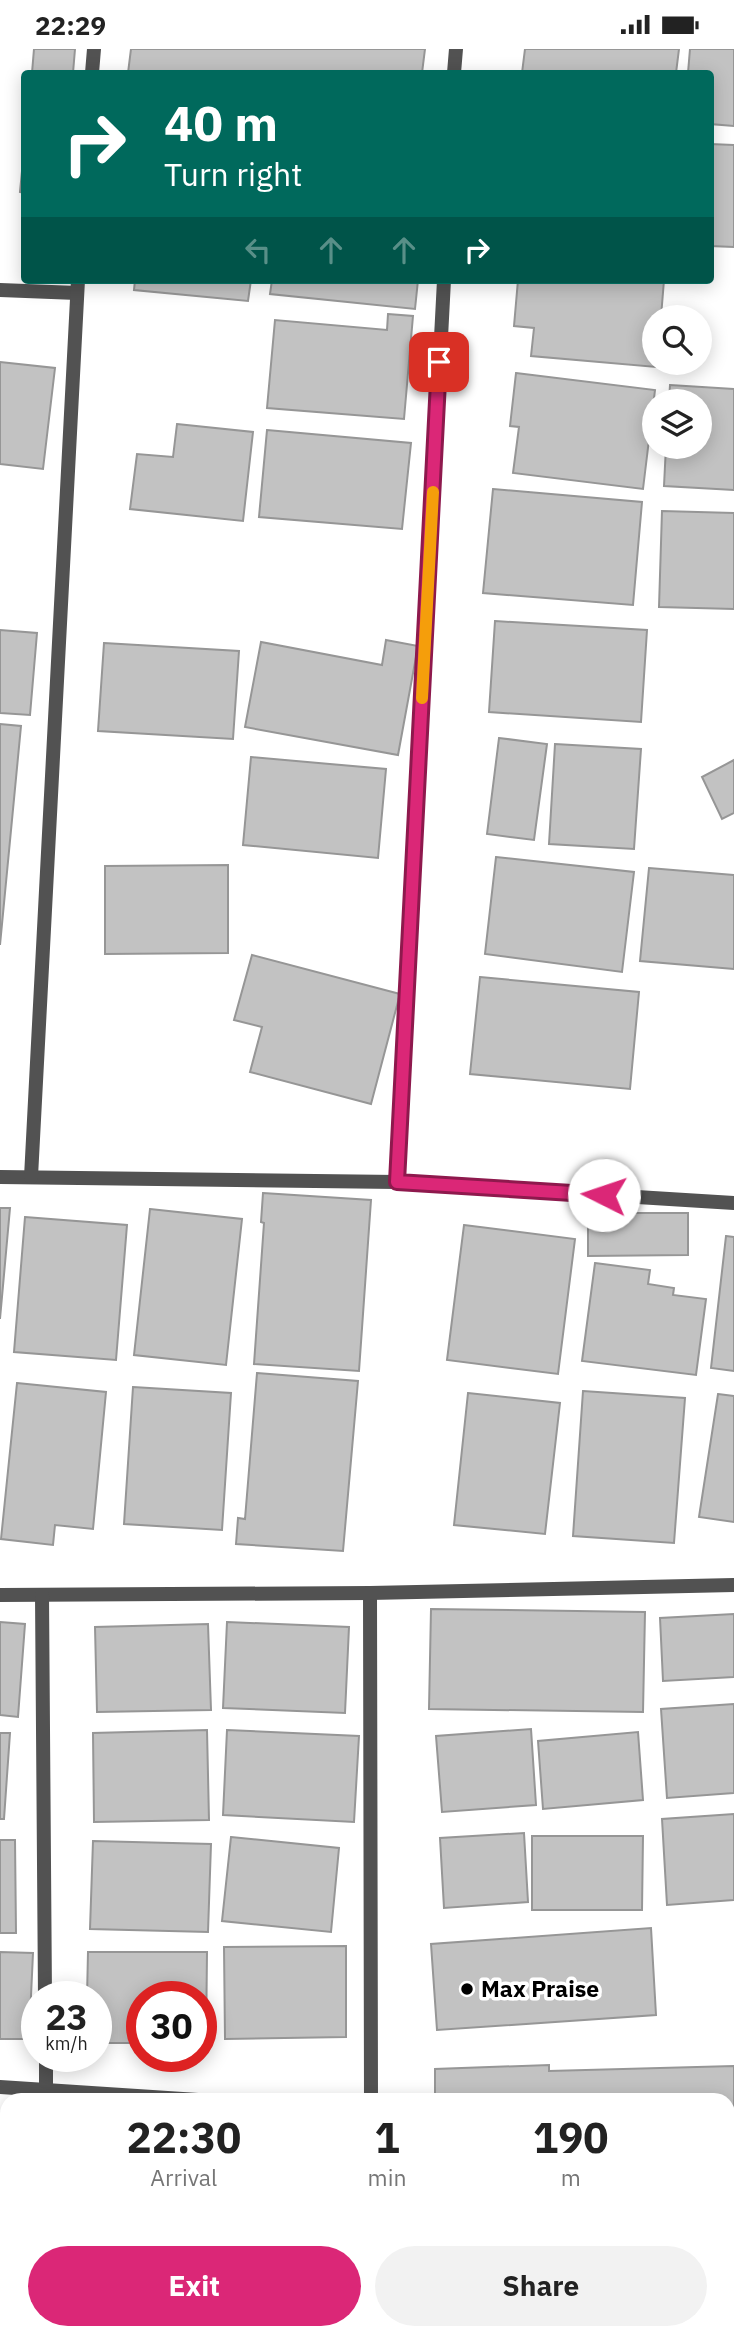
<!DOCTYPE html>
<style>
:root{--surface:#fff;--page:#f2f2f2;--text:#222;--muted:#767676;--accent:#db2777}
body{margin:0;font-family:"IBM Plex Sans",sans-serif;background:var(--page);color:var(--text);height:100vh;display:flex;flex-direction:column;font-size:26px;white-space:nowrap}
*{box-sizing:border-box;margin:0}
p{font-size:23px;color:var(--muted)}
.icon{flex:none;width:38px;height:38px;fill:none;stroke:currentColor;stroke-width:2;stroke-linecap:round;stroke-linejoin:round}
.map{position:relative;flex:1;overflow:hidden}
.side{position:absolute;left:0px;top:2044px;width:735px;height:247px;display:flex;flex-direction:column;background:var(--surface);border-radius:21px 21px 0 0;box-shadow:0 4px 18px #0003}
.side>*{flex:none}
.hud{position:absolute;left:21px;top:21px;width:693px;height:214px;border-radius:7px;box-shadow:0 4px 18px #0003;background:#00695c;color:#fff;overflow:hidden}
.buttons{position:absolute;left:642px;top:256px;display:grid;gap:14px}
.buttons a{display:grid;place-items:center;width:70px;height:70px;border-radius:50%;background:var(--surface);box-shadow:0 4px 18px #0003;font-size:35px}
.speed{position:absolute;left:21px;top:1932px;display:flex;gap:14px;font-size:35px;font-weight:700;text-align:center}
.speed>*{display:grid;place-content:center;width:91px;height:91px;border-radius:50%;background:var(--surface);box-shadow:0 4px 18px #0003;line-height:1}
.speed small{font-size:18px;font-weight:400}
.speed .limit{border:10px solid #d22;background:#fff;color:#111}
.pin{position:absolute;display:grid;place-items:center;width:60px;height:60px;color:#fff;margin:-30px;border-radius:14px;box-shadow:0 4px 10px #0006}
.me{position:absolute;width:77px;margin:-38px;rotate:274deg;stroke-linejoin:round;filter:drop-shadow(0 0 5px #0008)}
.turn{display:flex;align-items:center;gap:24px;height:147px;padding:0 28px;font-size:32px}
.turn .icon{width:91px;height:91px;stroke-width:2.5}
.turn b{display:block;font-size:49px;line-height:60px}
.lanes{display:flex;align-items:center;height:66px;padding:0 28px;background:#0003;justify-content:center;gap:35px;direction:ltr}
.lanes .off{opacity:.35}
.eta{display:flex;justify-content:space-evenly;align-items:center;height:119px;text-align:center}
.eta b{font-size:42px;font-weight:800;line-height:49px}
.cta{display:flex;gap:14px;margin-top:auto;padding:14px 28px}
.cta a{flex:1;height:80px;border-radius:42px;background:var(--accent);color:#fff;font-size:28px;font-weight:800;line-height:80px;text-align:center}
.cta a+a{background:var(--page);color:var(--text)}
.status{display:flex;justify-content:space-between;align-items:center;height:49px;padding:0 35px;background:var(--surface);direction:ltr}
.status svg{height:19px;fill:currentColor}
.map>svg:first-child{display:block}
.building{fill:#c2c2c2;stroke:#969696;stroke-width:2}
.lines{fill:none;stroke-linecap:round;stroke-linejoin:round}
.street{stroke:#525252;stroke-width:14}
.secondary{stroke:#1f1f1f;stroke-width:14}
.route-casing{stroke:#8e194d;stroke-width:18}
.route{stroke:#db2777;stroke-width:12}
.slow{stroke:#f59e0b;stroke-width:12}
.poi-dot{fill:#000;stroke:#fff;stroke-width:2.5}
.labels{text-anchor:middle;stroke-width:7;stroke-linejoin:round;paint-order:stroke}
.poi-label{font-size:23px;font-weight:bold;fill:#000;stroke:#fff;text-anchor:start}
</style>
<div class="status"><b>22:29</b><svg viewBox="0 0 49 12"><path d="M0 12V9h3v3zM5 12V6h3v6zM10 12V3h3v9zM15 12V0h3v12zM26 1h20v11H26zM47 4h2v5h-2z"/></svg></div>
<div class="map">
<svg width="734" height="2290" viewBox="0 0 734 2290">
<rect width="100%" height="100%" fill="#fff"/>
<!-- building -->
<g class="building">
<path d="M34,0H75L73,24H32Z"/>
<path d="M131,0H425L422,24H128Z"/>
<path d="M525,0H679L676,24H522Z"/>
<path d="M690,0H734V77L710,75V24H688Z"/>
<path d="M710,95L734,96V198L710,197Z"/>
<path d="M24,101V144L20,143Z"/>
<path d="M135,231H251L248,252L134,241Z"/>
<path d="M272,231H418L415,260L270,245Z"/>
<path d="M518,231H664L661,268H654L656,318L531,307L534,279L514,277Z"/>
<path d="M388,265L413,267L404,370L267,359L275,271L387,281Z"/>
<path d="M0,313L55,319L43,420L0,415Z"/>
<path d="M516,324L655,341L643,440L513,424L519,378L510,377Z"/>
<path d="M670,336L734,340V441L664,437L666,397H700V352H669Z"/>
<path d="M177,375L253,383L243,472L130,460L137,405L173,408Z"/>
<path d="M267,381L411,394L402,480L259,468Z"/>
<path d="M493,440L642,453L633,556L483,544Z"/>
<path d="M662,462L734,464V560L659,558Z"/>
<path d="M495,572L647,581L641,673L489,663Z"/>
<path d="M0,581L37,584L30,666L0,664Z"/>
<path d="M386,591L418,597L398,706L245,678L261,593L382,616Z"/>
<path d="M104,594L239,602L233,690L98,682Z"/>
<path d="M0,675L21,677L0,896Z"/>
<path d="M499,689L547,695L534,791L487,785Z"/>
<path d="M555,695L641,700L634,800L549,795Z"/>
<path d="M251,708L386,720L378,809L243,796Z"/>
<path d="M734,711V764L722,770L702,728Z"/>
<path d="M496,808L634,823L622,923L485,905Z"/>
<path d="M228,816V904L105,905V817Z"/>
<path d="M649,819L734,826V920L640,912Z"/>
<path d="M252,906L400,945L371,1055L250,1023L262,978L234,971Z"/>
<path d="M480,928L639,943L630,1040L470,1025Z"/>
<path d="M263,1144L371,1151L359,1322L254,1315L264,1174L261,1173Z"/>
<path d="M0,1159H10L0,1270Z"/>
<path d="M150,1160L242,1170L226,1316L134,1306Z"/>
<path d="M588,1164H688V1206L588,1207Z"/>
<path d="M25,1168L127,1176L116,1311L14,1303Z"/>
<path d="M464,1176L575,1190L558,1325L447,1311Z"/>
<path d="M726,1187L734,1188V1322L711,1319Z"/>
<path d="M595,1214L650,1221L648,1235L674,1239L673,1246L706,1250L696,1326L582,1312Z"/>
<path d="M257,1324L358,1332L343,1502L236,1495L238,1469L245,1470Z"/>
<path d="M17,1334L106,1343L93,1480L55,1476L53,1496L1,1490Z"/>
<path d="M133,1338L231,1344L222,1481L124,1475Z"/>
<path d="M583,1342L685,1349L674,1494L573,1487Z"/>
<path d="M468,1344L560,1354L545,1485L454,1476Z"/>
<path d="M718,1345L734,1347V1473L699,1468Z"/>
<path d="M431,1560L645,1563L643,1663L429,1660Z"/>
<path d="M734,1565V1628L663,1632L660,1569Z"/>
<path d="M0,1573L25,1575L18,1668L0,1666Z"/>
<path d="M227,1573L349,1578L345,1664L223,1659Z"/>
<path d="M208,1575L211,1661L97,1663L95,1578Z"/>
<path d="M734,1655V1744L667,1749L661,1660Z"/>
<path d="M531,1680L536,1756L442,1763L436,1687Z"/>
<path d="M207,1681L209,1771L94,1773L93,1684Z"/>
<path d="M227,1681L359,1687L354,1773L223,1766Z"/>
<path d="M638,1683L643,1751L543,1760L538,1692Z"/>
<path d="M0,1684H10L4,1770H0Z"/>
<path d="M734,1765V1851L667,1856L662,1770Z"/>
<path d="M524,1784L528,1853L444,1859L440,1789Z"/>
<path d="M532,1787H643L642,1861H532Z"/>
<path d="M231,1788L339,1799L331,1883L222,1872Z"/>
<path d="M0,1791H15L16,1884H0Z"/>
<path d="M93,1792L211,1795L208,1883L90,1880Z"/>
<path d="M651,1879L656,1966L437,1981L431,1895Z"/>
<path d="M346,1897V1988L225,1990L224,1898Z"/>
<path d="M0,1903L33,1904L29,1990H0Z"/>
<path d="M88,1903H207L206,1995H201V1948H142V1994H96V1948H87Z"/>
<path d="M549,2016V2022L734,2017V2154H728V2051H435V2020Z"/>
<path d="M0,2070L7,2071V2193H0Z"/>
</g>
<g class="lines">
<!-- street -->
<g class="street">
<path d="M92,24L94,0"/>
<path d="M454,24L456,0"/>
<path d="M444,231L397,1133L734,1154"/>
<path d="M0,241L77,244"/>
<path d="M0,1128L397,1133"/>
<path d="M31,1128L78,231"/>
<path d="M370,1544L371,2051"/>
<path d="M0,1546L370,1544L734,1536"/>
<path d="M42,1546L45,1948"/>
<path d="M0,2038L198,2051"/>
<path d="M46,2051V2007"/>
<path d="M373,2284V2290"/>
<path d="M35,2290L36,2284"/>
</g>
<!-- secondary -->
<g class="secondary">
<path d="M728,2281H734"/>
<path d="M431,2290L642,2284"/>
</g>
</g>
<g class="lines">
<!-- route casing -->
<g class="route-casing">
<path id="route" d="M439,313L397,1133L604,1146"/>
</g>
<!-- route -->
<use href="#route" class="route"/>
<!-- slow -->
<path class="slow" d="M422,649L433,443"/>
</g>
<!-- markers -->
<circle class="poi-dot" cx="467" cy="1940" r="7"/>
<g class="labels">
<!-- poi labels -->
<g class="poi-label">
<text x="481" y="1948">Max Praise</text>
</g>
</g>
</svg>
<div class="buttons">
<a><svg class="icon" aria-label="search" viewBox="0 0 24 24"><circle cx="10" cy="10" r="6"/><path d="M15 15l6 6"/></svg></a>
<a><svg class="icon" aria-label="layers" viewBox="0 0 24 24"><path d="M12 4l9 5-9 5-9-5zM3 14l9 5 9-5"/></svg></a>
</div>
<div class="speed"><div>23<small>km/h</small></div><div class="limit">30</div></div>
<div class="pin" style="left:439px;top:313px;background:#d93025"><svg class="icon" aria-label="arrive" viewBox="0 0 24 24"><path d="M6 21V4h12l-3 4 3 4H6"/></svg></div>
<svg class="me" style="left:604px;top:1146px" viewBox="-20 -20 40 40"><circle r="19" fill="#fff"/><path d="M0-13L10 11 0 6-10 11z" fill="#db2777"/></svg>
<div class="hud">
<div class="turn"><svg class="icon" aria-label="right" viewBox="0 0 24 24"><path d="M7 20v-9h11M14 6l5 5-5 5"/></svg><div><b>40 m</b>Turn right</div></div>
<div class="lanes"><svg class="icon off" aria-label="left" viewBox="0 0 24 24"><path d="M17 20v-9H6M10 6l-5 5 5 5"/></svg><svg class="icon off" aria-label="ahead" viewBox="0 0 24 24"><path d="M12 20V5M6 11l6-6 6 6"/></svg><svg class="icon off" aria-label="ahead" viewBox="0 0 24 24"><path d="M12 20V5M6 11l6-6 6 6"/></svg><svg class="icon" aria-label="right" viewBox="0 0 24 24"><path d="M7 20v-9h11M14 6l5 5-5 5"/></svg></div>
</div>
<section class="side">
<div class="eta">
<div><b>22:30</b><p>Arrival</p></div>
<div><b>1</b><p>min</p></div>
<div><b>190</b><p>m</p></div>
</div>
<div class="cta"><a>Exit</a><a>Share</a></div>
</section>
</div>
